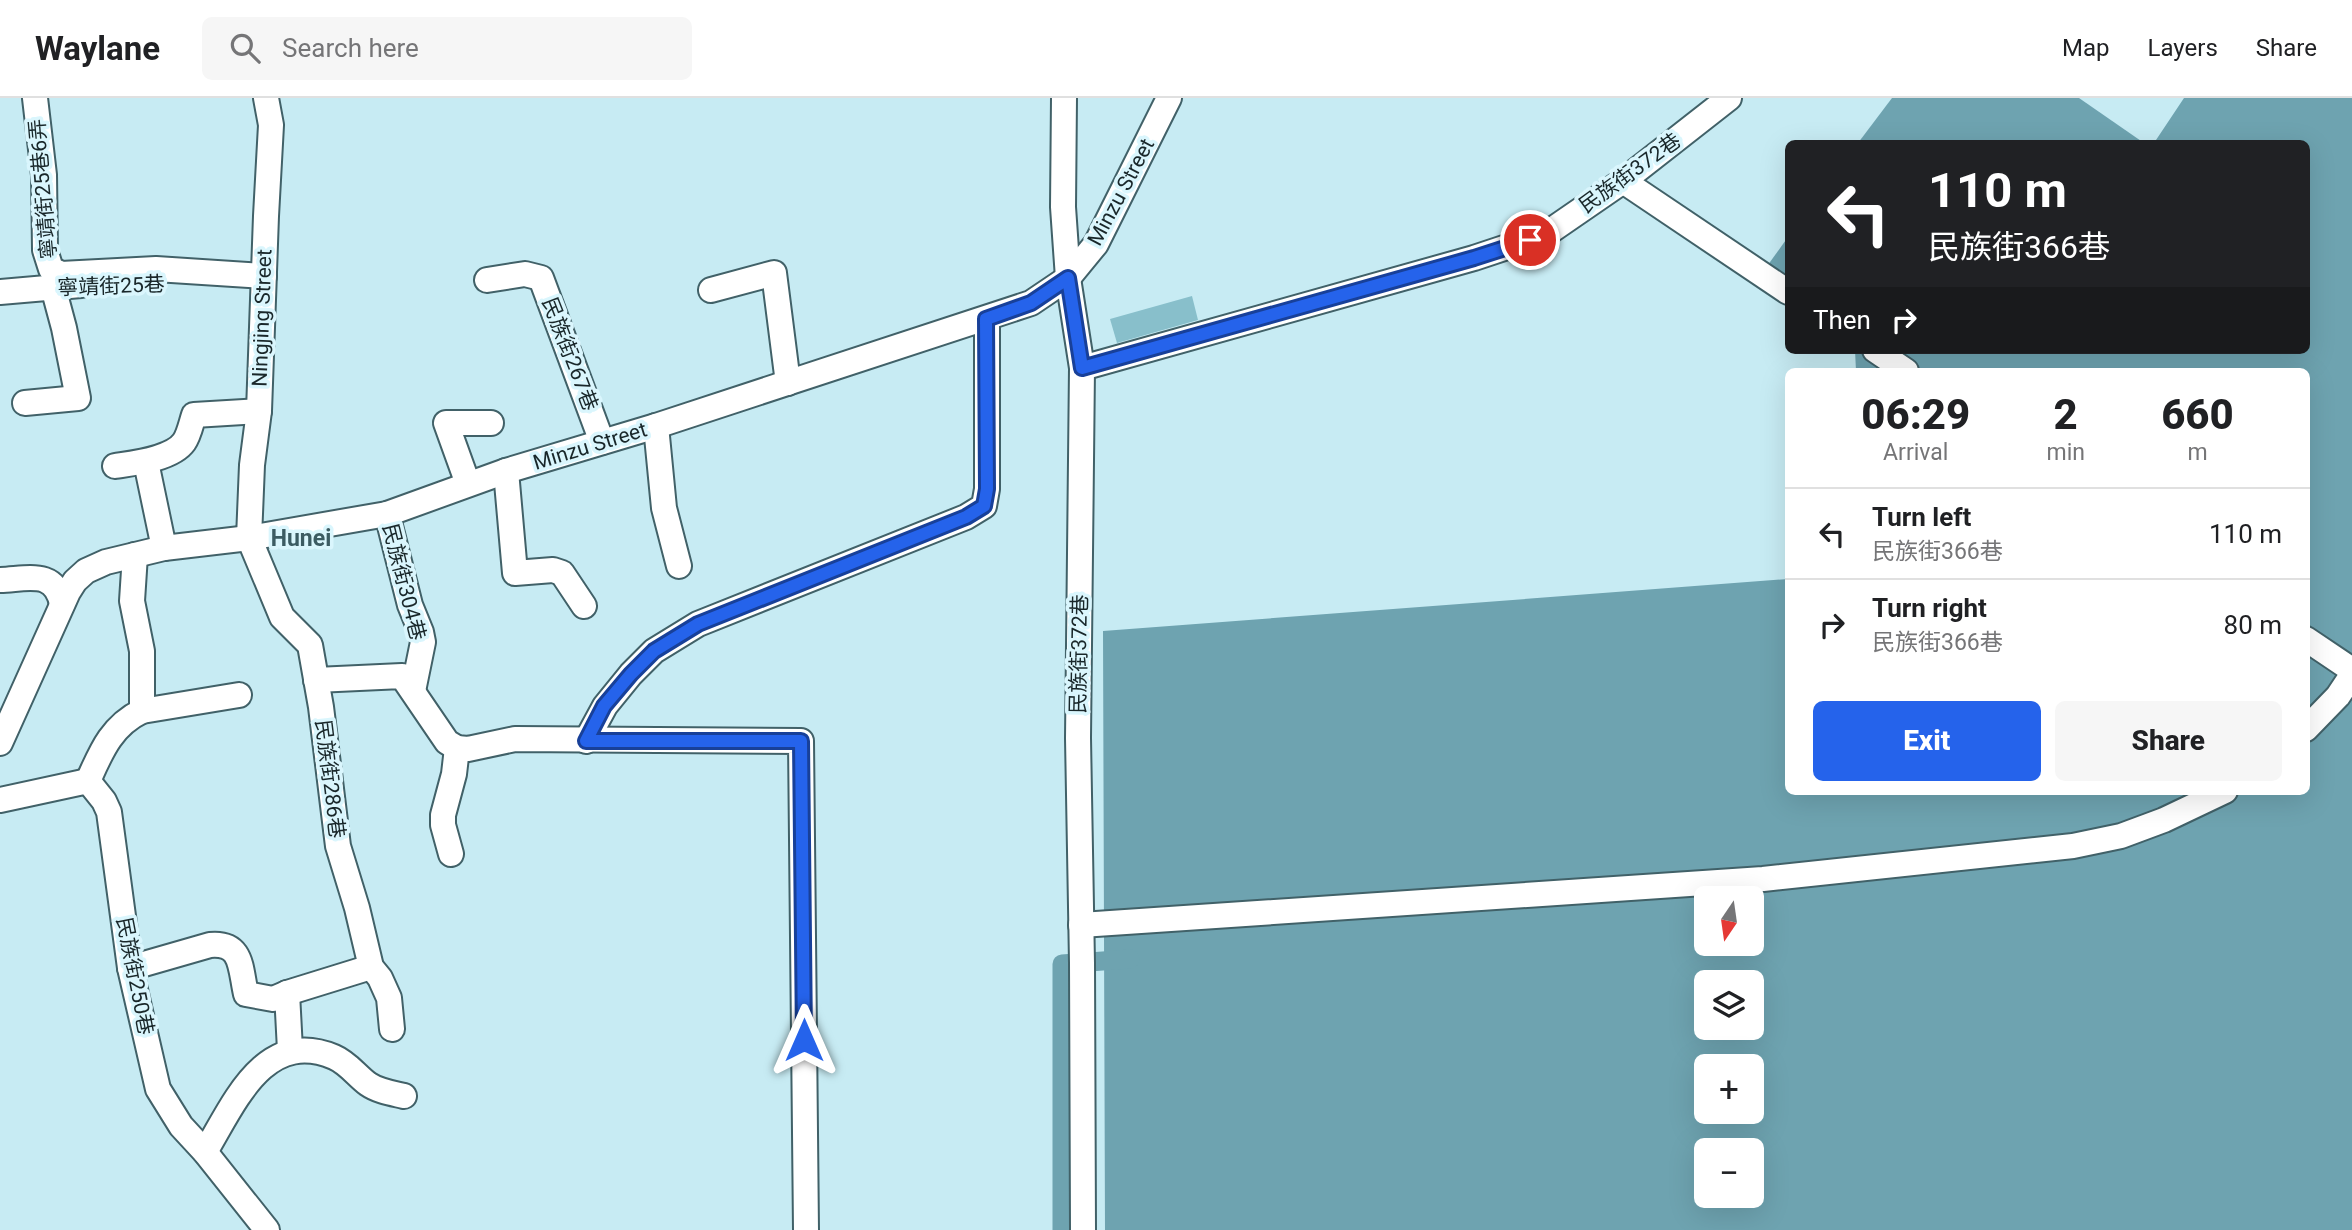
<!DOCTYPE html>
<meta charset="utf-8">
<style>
:root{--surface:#fff;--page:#f6f6f6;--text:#202124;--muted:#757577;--line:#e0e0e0;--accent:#2563eb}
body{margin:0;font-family:Roboto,"Noto Sans TC",sans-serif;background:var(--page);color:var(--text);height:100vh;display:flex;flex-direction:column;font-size:26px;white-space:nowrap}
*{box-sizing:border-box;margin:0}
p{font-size:23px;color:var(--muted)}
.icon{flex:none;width:38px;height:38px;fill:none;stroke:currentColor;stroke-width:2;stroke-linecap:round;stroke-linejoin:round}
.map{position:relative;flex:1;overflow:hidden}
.side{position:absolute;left:1785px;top:270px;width:525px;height:427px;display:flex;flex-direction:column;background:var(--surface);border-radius:10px;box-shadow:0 7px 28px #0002}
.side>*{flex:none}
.banner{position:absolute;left:1785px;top:42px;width:525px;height:214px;border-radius:10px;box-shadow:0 7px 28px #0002;background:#202124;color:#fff;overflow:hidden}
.needle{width:46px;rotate:193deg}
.tools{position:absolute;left:1694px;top:788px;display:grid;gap:14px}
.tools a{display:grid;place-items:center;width:70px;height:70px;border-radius:10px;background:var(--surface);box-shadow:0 7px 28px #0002;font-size:35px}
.pin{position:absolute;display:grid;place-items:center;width:60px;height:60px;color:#fff;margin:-30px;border:4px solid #fff;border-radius:50%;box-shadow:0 2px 7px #0007}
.me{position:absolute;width:77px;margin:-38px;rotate:0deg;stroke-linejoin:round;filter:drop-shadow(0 0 5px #0008)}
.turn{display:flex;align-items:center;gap:24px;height:147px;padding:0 28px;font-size:32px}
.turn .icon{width:91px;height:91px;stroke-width:2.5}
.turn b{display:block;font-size:49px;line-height:60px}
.then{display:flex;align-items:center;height:66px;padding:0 28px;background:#0003;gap:14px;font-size:26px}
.eta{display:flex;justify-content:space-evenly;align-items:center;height:119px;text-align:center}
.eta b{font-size:42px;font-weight:800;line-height:49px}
.cta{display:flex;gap:14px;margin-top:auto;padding:14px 28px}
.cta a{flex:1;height:80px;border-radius:10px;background:var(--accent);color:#fff;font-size:28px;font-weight:800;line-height:80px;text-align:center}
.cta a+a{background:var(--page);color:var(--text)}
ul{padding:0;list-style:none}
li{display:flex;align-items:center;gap:21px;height:91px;padding:0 28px;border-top:2px solid var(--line)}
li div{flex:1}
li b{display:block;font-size:26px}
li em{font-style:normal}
header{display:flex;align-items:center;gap:42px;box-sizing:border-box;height:98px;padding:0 35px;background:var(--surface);border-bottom:2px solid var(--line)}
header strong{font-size:33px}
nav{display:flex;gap:38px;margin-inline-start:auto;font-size:24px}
.search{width:490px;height:63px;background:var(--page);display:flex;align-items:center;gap:18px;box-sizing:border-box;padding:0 24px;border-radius:10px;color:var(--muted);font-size:26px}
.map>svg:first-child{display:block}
.water{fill:#6ea3b0;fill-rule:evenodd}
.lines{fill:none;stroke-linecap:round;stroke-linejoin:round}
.canal{stroke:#6ea3b0;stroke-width:19}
.building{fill:#88bfcb}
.minor-casing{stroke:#416168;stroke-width:28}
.minor{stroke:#fff;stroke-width:24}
.route-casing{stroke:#184099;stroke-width:18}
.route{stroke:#2563eb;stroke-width:12}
.labels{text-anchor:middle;stroke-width:7;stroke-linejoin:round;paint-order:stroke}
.street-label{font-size:21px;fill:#19272a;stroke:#daf6fd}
.neighbourhood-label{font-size:23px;font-weight:bold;fill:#3c5c63;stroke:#daf6fd}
</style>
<header>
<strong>Waylane</strong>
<div class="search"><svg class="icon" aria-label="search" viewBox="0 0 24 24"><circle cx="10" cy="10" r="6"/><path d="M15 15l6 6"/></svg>Search here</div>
<nav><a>Map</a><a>Layers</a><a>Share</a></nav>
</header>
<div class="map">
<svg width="2352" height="1132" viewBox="0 0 2352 1132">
<rect width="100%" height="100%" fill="#c7ebf3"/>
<!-- water -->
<g class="water">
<path d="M1892,0H2079L2144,45H1858Z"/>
<path d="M2184,0H2352V1132H1105L1103,533L1788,481V693H2306V273H1856L1855,252H2306V46L2154,45ZM1706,800H1752V845H1706ZM1706,884H1752V929H1706ZM1706,968H1752V1013H1706ZM1706,1052H1752V1097H1706Z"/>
<path d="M1788,139V200L1760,178Z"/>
</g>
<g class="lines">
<!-- canal -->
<path class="canal" d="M1062,1132V866L1130,861"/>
</g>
<!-- building -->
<path class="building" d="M1192,198L1198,222L1117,245L1110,221Z"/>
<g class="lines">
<!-- minor casing -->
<g class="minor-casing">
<g id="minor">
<path d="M35,0L44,77L45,152L51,171L61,176L156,171L264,178"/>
<path d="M266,0L271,27L266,118L259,313L252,367L249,440L282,519L310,547L321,609L338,748L357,810L371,869L380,880L389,900L392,931"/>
<path d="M1064,0L1063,109L1068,180L1082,270L1078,640L1082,865L1083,1132"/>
<path d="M1623,83L1788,194"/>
<path d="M487,182L525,176L541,180L602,344"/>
<path d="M711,192L774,175L788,285"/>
<path d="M0,194L81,187"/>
<path d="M1875,252L1906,273"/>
<path d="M1082,270L1474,160L1546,136L1623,83L1729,0"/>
<path d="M25,305L78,300L64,230L53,189"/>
<path d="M656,328L664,410L679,468"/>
<path d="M146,364L164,450"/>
<path d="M115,368C134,365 172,361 184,344C189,337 191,326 194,317L259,313"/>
<path d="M506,373L515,475L553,472L562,475L584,508"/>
<path d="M468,386L446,325H491"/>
<path d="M387,416L410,507L421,534L423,544L413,593"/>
<path d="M135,457L132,503L142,553V613"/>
<path d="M0,482C28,481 55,471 62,506"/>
<path d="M2306,541L2352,572"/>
<path d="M316,582L402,578L447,644L457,650L468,651L515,641L801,643L806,1132"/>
<path d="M2306,631L2338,598L2352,577"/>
<path d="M586,643L605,608L631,576L654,553L698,526L966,419L984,408L987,391V221"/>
<path d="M0,645L68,494L75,483L86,473L106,464L164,450L249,440L387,416L506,373L656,328L1031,205L1068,180L1096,146L1169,0"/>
<path d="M88,683C101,654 111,628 142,613L239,597"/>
<path d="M0,702L88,683L104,703L109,714L130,870L158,991L181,1028L205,1054L267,1132"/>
<path d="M451,756L443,727V717L454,676L457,650"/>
<path d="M1081,827L1763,781L2073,748L2121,738L2164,722L2225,693"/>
<path d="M130,870L210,847C243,844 240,870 246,896L273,901L287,895L371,869"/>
<path d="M287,895L290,952"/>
<path d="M205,1054C234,1006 264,930 334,959C348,965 356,977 368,986C378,993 391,995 404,998"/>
</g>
</g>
<!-- minor -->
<use href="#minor" class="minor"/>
</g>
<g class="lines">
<!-- route casing -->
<g class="route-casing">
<path id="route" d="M804,942L801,643H586L604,608L631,576L654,553L698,526L966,419L984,408L987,391L986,221L1031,205L1068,180L1082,270L1474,160L1530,142"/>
</g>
<!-- route -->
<use href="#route" class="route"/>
</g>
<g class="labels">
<!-- street labels -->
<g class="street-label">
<text transform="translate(1630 75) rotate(-36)" y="7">民族街372巷</text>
<text transform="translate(43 91) rotate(-95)" y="7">寧靖街25巷6弄</text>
<text transform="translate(1121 94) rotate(-62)" y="7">Minzu Street</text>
<text transform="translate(111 188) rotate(-2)" y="7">寧靖街25巷</text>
<text transform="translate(262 220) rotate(-88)" y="7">Ningjing Street</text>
<text transform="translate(570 256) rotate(69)" y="7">民族街267巷</text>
<text transform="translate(590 348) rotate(-17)" y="7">Minzu Street</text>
<text transform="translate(404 484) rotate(76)" y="7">民族街304巷</text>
<text transform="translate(1079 556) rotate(-89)" y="7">民族街372巷</text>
<text transform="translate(330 681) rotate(83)" y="7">民族街286巷</text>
<text transform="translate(135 878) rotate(79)" y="7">民族街250巷</text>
</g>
<!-- neighbourhood labels -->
<g class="neighbourhood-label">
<text x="301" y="448">Hunei</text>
</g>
</g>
</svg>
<div class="tools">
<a><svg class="needle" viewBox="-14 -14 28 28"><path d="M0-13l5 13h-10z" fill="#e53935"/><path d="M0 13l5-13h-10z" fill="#757577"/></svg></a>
<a><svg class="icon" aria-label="layers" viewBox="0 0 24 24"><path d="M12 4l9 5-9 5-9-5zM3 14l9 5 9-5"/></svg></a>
<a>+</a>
<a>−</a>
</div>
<div class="pin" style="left:1530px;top:142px;background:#d93025"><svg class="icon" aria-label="arrive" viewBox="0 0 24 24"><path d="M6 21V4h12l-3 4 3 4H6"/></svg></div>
<svg class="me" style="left:804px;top:942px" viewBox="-20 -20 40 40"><path d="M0-17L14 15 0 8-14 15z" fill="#2563eb" stroke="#fff" stroke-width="4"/></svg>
<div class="banner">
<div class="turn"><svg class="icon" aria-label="left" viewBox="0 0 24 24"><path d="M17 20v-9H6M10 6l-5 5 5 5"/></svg><div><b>110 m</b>民族街366巷</div></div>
<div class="then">Then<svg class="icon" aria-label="right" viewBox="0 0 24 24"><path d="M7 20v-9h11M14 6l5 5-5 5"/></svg></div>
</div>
<section class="side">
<div class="eta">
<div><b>06:29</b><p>Arrival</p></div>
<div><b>2</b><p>min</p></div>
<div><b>660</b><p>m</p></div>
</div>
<ul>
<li><svg class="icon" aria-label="left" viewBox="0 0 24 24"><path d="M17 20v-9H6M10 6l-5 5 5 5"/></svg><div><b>Turn left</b><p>民族街366巷</p></div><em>110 m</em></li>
<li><svg class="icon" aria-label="right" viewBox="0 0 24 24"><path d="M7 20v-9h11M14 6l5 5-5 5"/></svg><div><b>Turn right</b><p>民族街366巷</p></div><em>80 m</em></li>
</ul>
<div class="cta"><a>Exit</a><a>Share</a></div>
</section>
</div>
